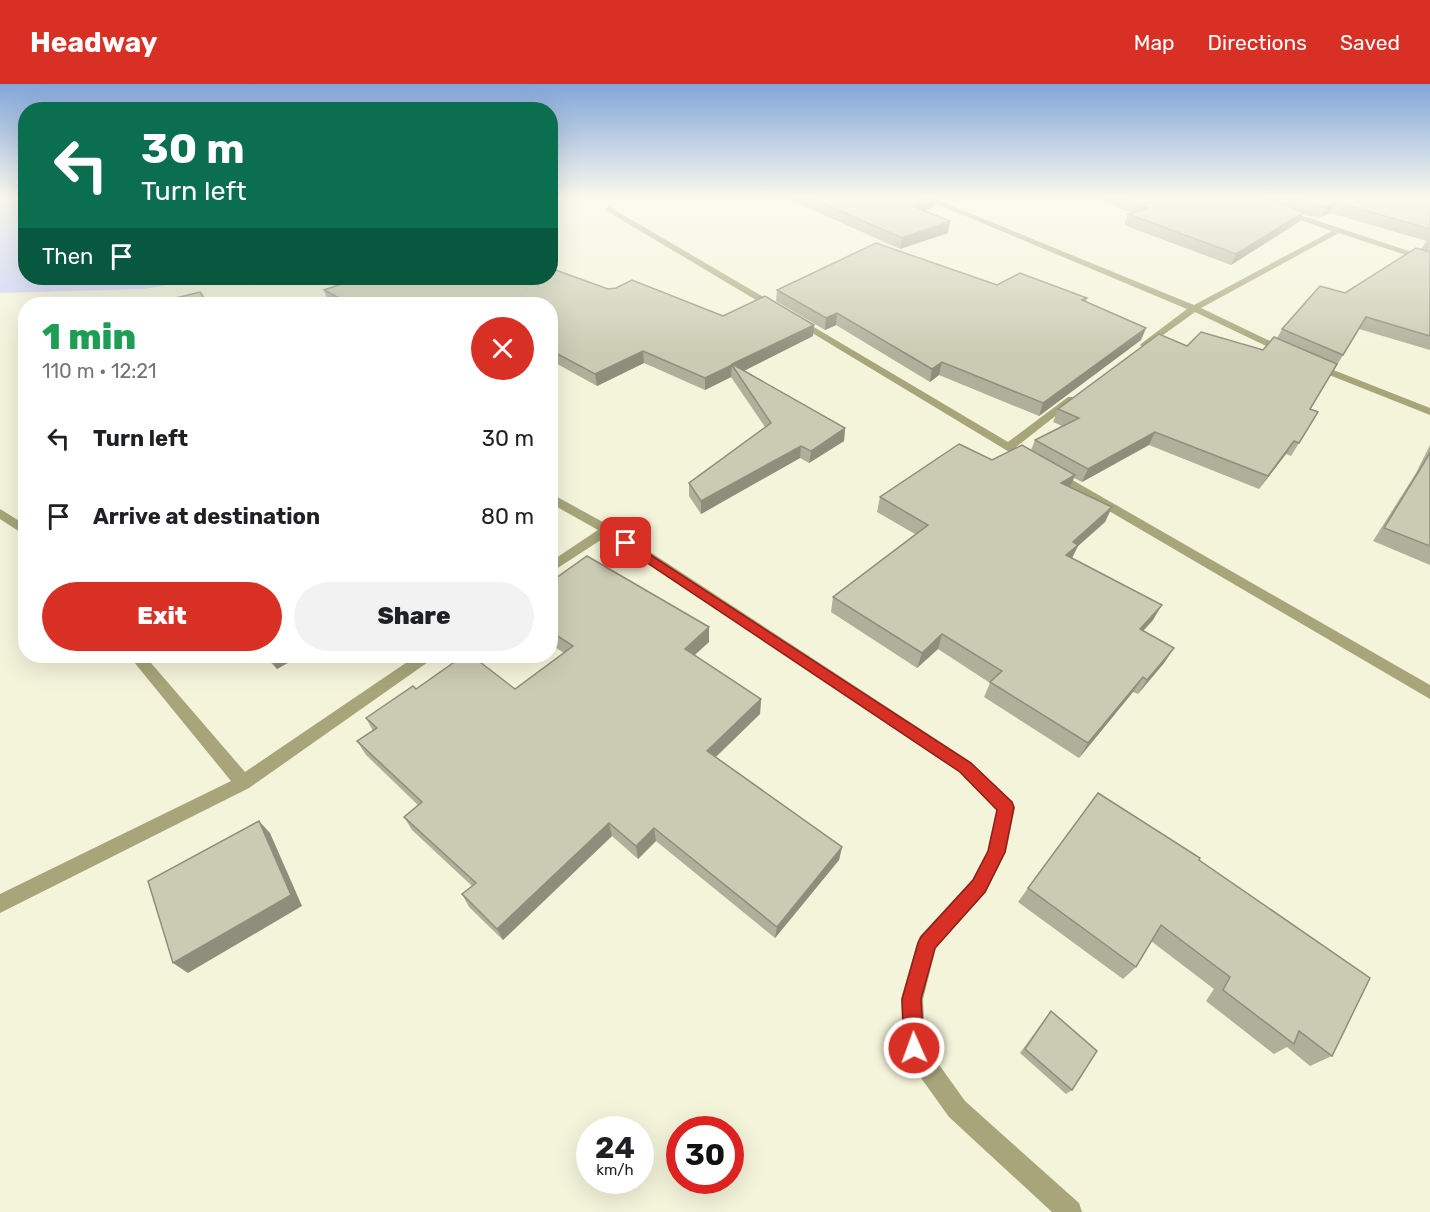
<!DOCTYPE html>
<meta charset="utf-8">
<style>
:root{--surface:#fff;--page:#f2f2f2;--text:#202124;--muted:#757577;--accent:#d93025}
body{margin:0;font-family:Rubik,sans-serif;background:var(--page);color:var(--text);height:100vh;display:flex;flex-direction:column;font-size:22px;white-space:nowrap}
*{box-sizing:border-box;margin:0}
p{font-size:20px;color:var(--muted)}
.icon{flex:none;width:33px;height:33px;fill:none;stroke:currentColor;stroke-width:2;stroke-linecap:round;stroke-linejoin:round}
.map{position:relative;flex:1;overflow:hidden}
.side{position:absolute;left:18px;top:213px;width:540px;height:366px;display:flex;flex-direction:column;background:var(--surface);border-radius:24px;box-shadow:0 6px 24px #0002}
.side>*{flex:none}
.top-card{position:absolute;left:18px;top:18px;width:540px;height:183px;border-radius:24px;box-shadow:0 6px 24px #0002;background:#0b6e4f;color:#fff;overflow:hidden}
.speed{position:absolute;left:576px;top:1032px;display:flex;gap:12px;font-size:30px;font-weight:700;text-align:center}
.speed>*{display:grid;place-content:center;width:78px;height:78px;border-radius:50%;background:var(--surface);box-shadow:0 6px 24px #0002;line-height:1}
.speed small{font-size:15px;font-weight:400}
.speed .limit{border:9px solid #d22;background:#fff;color:#111}
.pin{position:absolute;display:grid;place-items:center;width:51px;height:51px;color:#fff;margin:-26px;border-radius:12px;box-shadow:0 3px 9px #0006}
.me{position:absolute;width:66px;margin:-33px;rotate:358deg;stroke-linejoin:round;filter:drop-shadow(0 0 4px #0008)}
.turn{display:flex;align-items:center;gap:21px;height:126px;padding:0 24px;font-size:27px}
.turn .icon{width:78px;height:78px;stroke-width:2.5}
.turn b{display:block;font-size:42px;line-height:51px}
.then{display:flex;align-items:center;height:57px;padding:0 24px;background:#0003;gap:12px;font-size:22px}
.round{display:grid;place-items:center;flex:none;width:63px;height:63px;border-radius:32px;background:var(--page)}
.head{display:flex;align-items:center;justify-content:space-between;height:102px;padding:0 24px}
h1{font-size:36px;font-weight:800;line-height:45px;color:#1e9e55}
.action{display:flex;gap:12px;margin-top:auto;padding:12px 24px}
.action a{flex:1;height:69px;border-radius:36px;background:var(--accent);color:#fff;font-size:24px;font-weight:800;line-height:69px;text-align:center}
.action a+a{background:var(--page);color:var(--text)}
ul{padding:0;list-style:none}
li{display:flex;align-items:center;gap:18px;height:78px;padding:0 24px}
li div{flex:1}
li b{display:block;font-size:22px}
li em{font-style:normal}
header{display:flex;align-items:center;gap:36px;box-sizing:border-box;height:84px;padding:0 30px;background:var(--accent);color:#fff}
header strong{font-size:28px}
nav{display:flex;gap:33px;margin-inline-start:auto;font-size:21px}
.map>svg:first-child{display:block}
.green{fill:#cacffd}
.lines{fill:none;stroke-linecap:round;stroke-linejoin:round}
.minor{fill:#a7a579;fill-rule:evenodd}
.wall{fill:#afaf9a}
.shaded-wall{fill:#8e8e7d}
.building{fill:#cbcbb3;stroke:#8e8e7d;stroke-width:1.5}
.route{fill:#d93025;stroke:#8d1f18;stroke-width:1.5}
</style>
<header>
<strong>Headway</strong>
<nav><a>Map</a><a>Directions</a><a>Saved</a></nav>
</header>
<div class="map">
<svg width="1430" height="1128" viewBox="0 0 1430 1128">
<rect width="100%" height="100%" fill="#f4f4db"/>
<!-- green -->
<path class="green" d="M0,113H25L26,194H212L143,205L0,209Z"/>
<g class="lines">
<!-- minor -->
<g class="minor">
<path d="M920,113H930L1194,221L1332,147L1279,129L1282,125L1430,174V179L1339,149L1201,224L1289,266V270H1283L1195,228L1145,264L1140,261L1142,259L1187,225Z"/>
<path d="M608,122L779,222L781,224L773,226L605,126Z"/>
<path d="M252,215L261,220H249L247,218Z"/>
<path d="M797,233L1008,358L1068,313H1076L1077,315L1016,363L1034,375L1028,379L1024,377L794,238L792,236Z"/>
<path d="M1313,278L1430,324V331L1309,283L1308,281Z"/>
<path d="M1055,386L1430,601V615L1051,393V387Z"/>
<path d="M550,409L612,443L971,678L1012,718L1015,724L1006,768L986,808L936,864L923,915L925,961L965,1017L1079,1119L1082,1128H1052L949,1033L906,973L903,965L901,915L917,859L920,852L972,796L988,766L997,726L959,688L607,452L550,489V478L598,446L550,419Z"/>
<path d="M0,425L26,441V452L0,435Z"/>
<path d="M129,572H145L245,688L416,572H434L431,576L249,704L0,829V810L231,697Z"/>
</g>
</g>
<!-- wall -->
<g class="wall">
<path d="M784,113H937L935,122L924,127L950,137L948,149L900,165Z"/>
<path d="M1093,113H1430V266L1359,245L1310,325L1299,359L1291,372L1286,370L1259,405L1149,361L1082,398L1074,394L1070,403L1112,423L1105,438L1078,462L1072,474L1153,536L1143,547L1174,564L1164,579L1138,610L1133,608L1079,674L984,613L990,599L938,565L917,584L831,528L833,513L915,450L877,428L880,413L992,376L1031,366L1035,356L1062,342L1053,338L1058,325L1187,262L1263,266L1277,254L1282,245L1421,165L1427,157L1330,129L1321,133L1309,132L1303,130L1299,138L1231,181L1124,141L1128,130L1132,129Z"/>
<path d="M997,201L1087,214L1086,218L1146,244L1141,256L1039,332L939,291L930,298L836,241L825,246L776,217L777,206Z"/>
<path d="M608,205L813,252L743,287L845,344L844,357L809,379L800,374L701,430L689,412V399L765,343L731,293L705,306L644,279L597,302L550,276V220H334L328,218L324,206Z"/>
<path d="M1430,361V481L1373,457L1416,389Z"/>
<path d="M552,497L709,558L694,571L761,615L760,630L716,673L842,763L839,776L775,854L656,757L638,775L612,752L503,856L469,823L462,810L472,802L412,746L404,733L418,721L366,671L357,657L373,647L366,634L416,605H515L564,569L550,560V507L554,504Z"/>
<path d="M264,572H300L277,585Z"/>
<path d="M1199,776L1332,972L1310,982L1287,963L1274,970L1206,917L1214,905L1151,857L1136,883L1123,895L1018,818L1028,804Z"/>
<path d="M1051,927L1072,1006L1066,1010L1020,969L1047,932Z"/>
</g>
<!-- shaded-wall -->
<g class="shaded-wall">
<path d="M933,113H937L935,122L910,133L912,122Z"/>
<path d="M1336,118L1330,129L1321,133L1327,123Z"/>
<path d="M1304,128L1299,138L1231,181L1236,170Z"/>
<path d="M950,137L948,149L900,165L902,154Z"/>
<path d="M837,229L836,241L825,246L826,234Z"/>
<path d="M814,241L813,252L738,290L732,280Z"/>
<path d="M1146,244L1141,256L1039,332L1043,319Z"/>
<path d="M643,267L644,279L597,302L595,290Z"/>
<path d="M942,278L939,291L930,298L932,285Z"/>
<path d="M732,281L731,293L705,306V294Z"/>
<path d="M845,344L844,357L809,379L811,367Z"/>
<path d="M1155,348L1149,361L1082,398L1088,385Z"/>
<path d="M1294,357L1286,370L1259,405L1268,392Z"/>
<path d="M801,362L800,374L701,430V417Z"/>
<path d="M1075,391L1069,406L1061,399Z"/>
<path d="M1112,423L1105,438L1078,462L1071,476L1059,486L1073,458Z"/>
<path d="M1162,521L1153,536L1131,560L1140,545Z"/>
<path d="M709,543V558L685,580V565Z"/>
<path d="M942,550L938,565L917,584L922,569Z"/>
<path d="M1174,564L1164,579L1138,610L1147,596Z"/>
<path d="M268,572H300L277,585Z"/>
<path d="M1143,593L1133,608L1079,674L1088,659Z"/>
<path d="M761,615L760,630L707,681V667Z"/>
<path d="M259,737L270,749L302,822L188,889L173,879Z"/>
<path d="M609,739L612,752L503,856L497,845Z"/>
<path d="M654,744L656,757L638,775L636,762Z"/>
<path d="M842,763L839,776L775,854L777,843Z"/>
</g>
<!-- building -->
<g class="building">
<path d="M808,113H933L912,122L950,137L902,154Z"/>
<path d="M1121,113H1261L1304,128L1236,170L1128,130L1148,124Z"/>
<path d="M1287,113H1430V145L1336,118L1327,123L1314,121Z"/>
<path d="M876,159L997,201L1020,189L1087,214L1082,216L1146,244L1043,319L942,278L932,285L837,229L826,234L777,206Z"/>
<path d="M1416,164L1430,168V252L1366,233L1343,271L1282,245L1320,202L1345,209Z"/>
<path d="M550,184L608,205L616,204L632,196L723,232L765,212L814,241L732,280L845,344L811,367L801,362L701,417L689,399L771,339L732,281L705,294L643,267L595,290L550,266V220H350L324,206L359,194H550Z"/>
<path d="M200,208L208,220H151Z"/>
<path d="M1201,248L1263,266L1274,253L1337,280L1310,325L1318,328L1299,359L1294,357L1268,392L1155,348L1088,385L1035,356L1079,334L1058,325L1159,250L1187,262Z"/>
<path d="M959,360L992,376L1022,361L1075,391L1061,399L1112,423L1073,458L1078,461L1066,471L1162,521L1140,545L1174,564L1147,596L1143,593L1088,659L990,598L1002,587L942,550L922,569L833,513L928,441L880,413Z"/>
<path d="M1430,369V462L1384,444Z"/>
<path d="M587,472L709,543L685,565L761,615L707,667L842,763L777,843L654,744L636,762L609,739L497,845L462,810L476,799L404,733L422,718L357,657L377,644L366,634L413,602L416,605L463,572H472L515,605L573,562L550,547V507L556,502L552,497Z"/>
<path d="M1098,709L1200,774L1199,776L1370,894L1332,972L1299,947L1294,960L1223,906L1230,893L1161,841L1136,883L1028,804Z"/>
<path d="M259,737L291,811L173,879L148,797Z"/>
<path d="M1051,927L1097,967L1072,1006L1025,965Z"/>
</g>
<!-- sky -->
<linearGradient id="sky" x2="0" y2="1"><stop stop-color="#82a5d9"/><stop offset="0.42" stop-color="#fafaef"/><stop offset="1" stop-color="#fafaef" stop-opacity="0"/></linearGradient>
<rect width="1430" height="271" fill="url(#sky)"/>
<!-- route -->
<path class="route" d="M626,455L971,679L1012,718L1014,723L1005,768L985,808L935,864L921,915L924,964L921,972L914,974L907,972L904,964L902,915L918,859L921,853L973,796L988,767L997,726L960,688L622,462V456Z"/>
</svg>
<div class="speed"><div>24<small>km/h</small></div><div class="limit">30</div></div>
<div class="pin" style="left:626px;top:459px;background:#d93025"><svg class="icon" aria-label="arrive" viewBox="0 0 24 24"><path d="M6 21V4h12l-3 4 3 4H6"/></svg></div>
<svg class="me" style="left:914px;top:964px" viewBox="-20 -20 40 40"><circle r="17" fill="#d93025" stroke="#fff" stroke-width="3"/><path d="M0-11L8 9 0 5-8 9z" fill="#fff"/></svg>
<div class="top-card">
<div class="turn"><svg class="icon" aria-label="left" viewBox="0 0 24 24"><path d="M17 20v-9H6M10 6l-5 5 5 5"/></svg><div><b>30 m</b>Turn left</div></div>
<div class="then">Then<svg class="icon" aria-label="arrive" viewBox="0 0 24 24"><path d="M6 21V4h12l-3 4 3 4H6"/></svg></div>
</div>
<section class="side">
<div class="head"><div><h1>1 min</h1><p>110 m · 12:21</p></div><a class="round" style="background:#d93025;color:#fff"><svg class="icon" aria-label="close" viewBox="0 0 24 24"><path d="M6 6l12 12M18 6L6 18"/></svg></a></div>
<ul>
<li><svg class="icon" aria-label="left" viewBox="0 0 24 24"><path d="M17 20v-9H6M10 6l-5 5 5 5"/></svg><div><b>Turn left</b></div><em>30 m</em></li>
<li><svg class="icon" aria-label="arrive" viewBox="0 0 24 24"><path d="M6 21V4h12l-3 4 3 4H6"/></svg><div><b>Arrive at destination</b></div><em>80 m</em></li>
</ul>
<div class="action"><a>Exit</a><a>Share</a></div>
</section>
</div>
